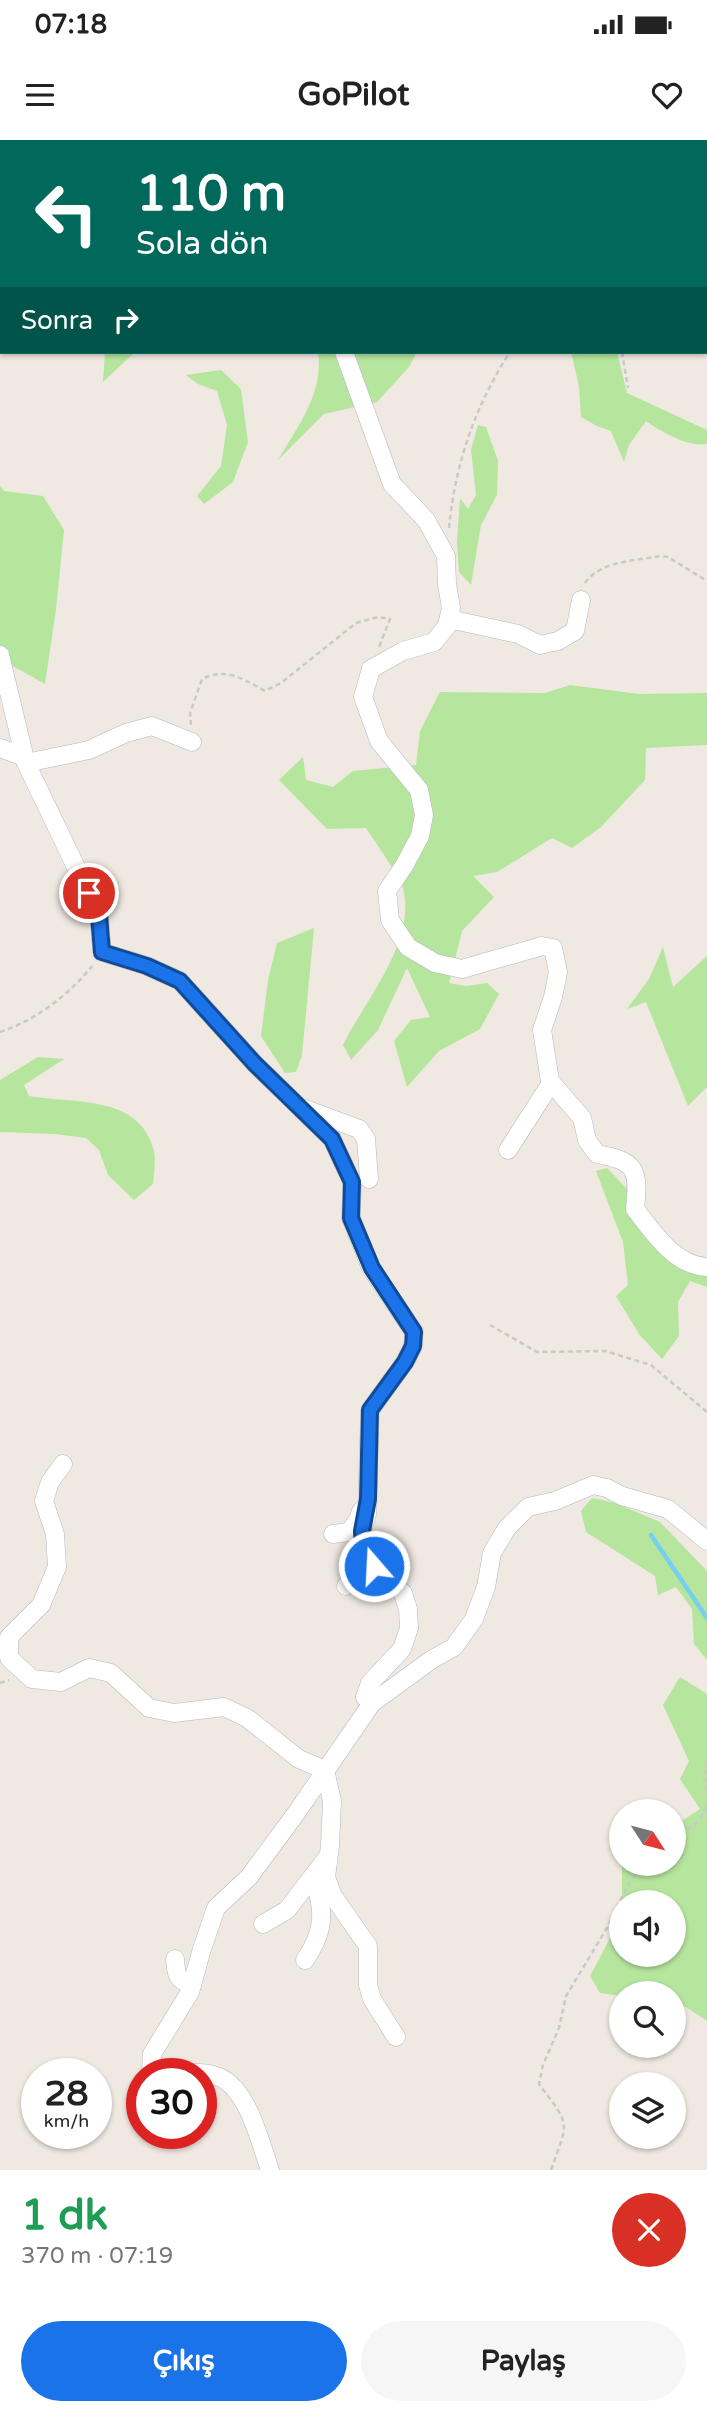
<!DOCTYPE html>
<html lang="tr">
<meta charset="utf-8">
<style>
:root{--surface:#fff;--page:#f6f6f6;--text:#222;--muted:#767676;--accent:#1a73e8}
body{margin:0;font-family:"Varela Round",sans-serif;background:var(--page);color:var(--text);height:100vh;display:flex;flex-direction:column;font-size:26px;white-space:nowrap}
*{box-sizing:border-box;margin:0}
p{font-size:23px;color:var(--muted)}
.icon{flex:none;width:38px;height:38px;fill:none;stroke:currentColor;stroke-width:2;stroke-linecap:round;stroke-linejoin:round}
.map{position:relative;height:2030px;overflow:hidden}
.drawer{display:flex;flex-direction:column;background:var(--surface);flex:1}
.drawer>*{flex:none}
.hud{position:absolute;left:0px;top:0px;width:707px;height:214px;box-shadow:0 2px 5px #0004;background:#00695c;color:#fff;overflow:hidden}
.needle{width:46px;rotate:126deg}
.fabs{position:absolute;left:609px;top:1659px;display:grid;gap:14px}
.fabs a{display:grid;place-items:center;width:77px;height:77px;border-radius:50%;background:var(--surface);box-shadow:0 2px 5px #0004;font-size:35px}
.speed{position:absolute;left:21px;top:1918px;display:flex;gap:14px;font-size:35px;font-weight:700;text-align:center}
.speed>*{display:grid;place-content:center;width:91px;height:91px;border-radius:50%;background:var(--surface);box-shadow:0 2px 5px #0004;line-height:1}
.speed small{font-size:18px;font-weight:400}
.speed .limit{border:10px solid #d22;background:#fff;color:#111}
.pin{position:absolute;display:grid;place-items:center;width:60px;height:60px;color:#fff;margin:-30px;border:4px solid #fff;border-radius:50%;box-shadow:0 2px 7px #0007}
.me{position:absolute;width:77px;margin:-38px;rotate:341deg;stroke-linejoin:round;filter:drop-shadow(0 0 5px #0008)}
.turn{display:flex;align-items:center;gap:24px;height:147px;padding:0 21px;font-size:32px}
.turn .icon{width:91px;height:91px;stroke-width:2.5}
.turn b{display:block;font-size:49px;line-height:60px}
.then{display:flex;align-items:center;height:66px;padding:0 21px;background:#0003;gap:14px;font-size:26px}
.round{display:grid;place-items:center;flex:none;width:74px;height:74px;border-radius:37px;background:var(--page)}
.summary{display:flex;align-items:center;justify-content:space-between;height:119px;padding:0 21px}
h1{font-size:42px;font-weight:800;line-height:52px;color:#1e9e55}
.button{display:flex;gap:14px;margin-top:auto;padding:14px 21px}
.button a{flex:1;height:80px;border-radius:42px;background:var(--accent);color:#fff;font-size:28px;font-weight:800;line-height:80px;text-align:center}
.button a+a{background:var(--page);color:var(--text)}
.status{display:flex;justify-content:space-between;align-items:center;height:49px;padding:0 35px;background:var(--surface);direction:ltr}
.status svg{height:19px;fill:currentColor}
header{display:flex;justify-content:space-between;align-items:center;height:91px;padding:0 21px;background:var(--surface);font-size:32px;font-weight:800}
.map>svg:first-child{display:block}
.green{fill:#b6e59e}
.lines{fill:none;stroke-linecap:round;stroke-linejoin:round}
.stream{stroke:#75cff0;stroke-width:4.5}
.minor-casing{stroke:#b4b7c1;stroke-width:19}
.path{stroke:#c9c9c9;stroke-width:2.5;stroke-dasharray:5 3.5;stroke-linecap:butt}
.minor{stroke:#fff;stroke-width:18}
.route-casing{stroke:#114b97;stroke-width:18}
.route{stroke:#1a73e8;stroke-width:12}
</style>
<div class="status"><b>07:18</b><svg viewBox="0 0 49 12"><path d="M0 12V9h3v3zM5 12V6h3v6zM10 12V3h3v9zM15 12V0h3v12zM26 1h20v11H26zM47 4h2v5h-2z"/></svg></div>
<header><svg class="icon" aria-label="menu" viewBox="0 0 24 24"><path d="M4 6h16M4 12h16M4 18h16"/></svg>GoPilot<svg class="icon" aria-label="heart" viewBox="0 0 24 24"><path d="M12 20l-8-8c-3-5 5-10 8-4 3-6 11-1 8 4z"/></svg></header>
<div class="map">
<svg width="707" height="2030" viewBox="0 0 707 2030">
<rect width="100%" height="100%" fill="#efe9e1"/>
<!-- green -->
<g class="green">
<path d="M0,0H118L2,2L0,117Z"/>
<path d="M105,212H135L103,242Z"/>
<path d="M318,212H336L338,220L349,212H417L409,227L377,262L324,274L278,320C298,286 324,253 318,212Z"/>
<path d="M571,212H617L627,253L707,290V304C687,307 662,292 646,281L629,305L624,322L611,291L597,286L581,277L579,246Z"/>
<path d="M221,230L241,249L248,302L233,342L204,364L197,356L221,326L227,285L217,251L198,244L186,235Z"/>
<path d="M478,285L486,287L498,321L497,355L481,385L471,445L459,432L457,402L460,358L468,369L476,355L471,310Z"/>
<path d="M0,346L4,351L43,356L64,390L56,469L45,544L0,519Z"/>
<path d="M570,545L639,554L707,553V605L646,608L645,640L601,687L572,708L552,698L497,732L473,736L494,757L462,791L449,843L466,846L487,843L499,854L480,889L439,911L407,947L394,901L411,880L430,877L407,828L378,890L351,920L343,905C365,860 417,801 403,748C399,735 374,701 366,688L327,689L279,640L303,617L306,640L333,647L353,631L416,625L420,591L440,552L545,553Z"/>
<path d="M314,788L302,915L296,932L285,933L261,896L268,840L277,803Z"/>
<path d="M663,807L673,847L707,816V947L688,966L646,862L627,869L649,839Z"/>
<path d="M38,917L64,919L24,945L29,956C74,964 140,954 154,1011C156,1021 154,1034 153,1044L134,1060L108,1035L99,1010L86,998L55,994L0,992V940Z"/>
<path d="M607,1028L629,1051L628,1074L707,1132V1147L690,1141L678,1162L679,1196L662,1219L639,1194L616,1156L628,1145L623,1102L596,1031Z"/>
<path d="M592,1358L615,1363L660,1382L707,1431V1520L694,1504L692,1469L676,1447L658,1455L655,1436L586,1392L581,1371Z"/>
<path d="M680,1537L707,1554V1881L686,1867L674,1865V1853H621V1856L600,1853L590,1836L621,1778V1815H674V1762H622V1724H674V1686L700,1669L680,1639L689,1621L663,1565Z"/>
</g>
<g class="lines">
<!-- stream -->
<path class="stream" d="M651,1395L707,1478"/>
<!-- minor casing -->
<g class="minor-casing">
<g id="minor">
<path d="M120,2L121,0"/>
<path d="M0,202H2"/>
<path d="M344,212L392,344L426,380L446,416L447,444L451,468L447,486L434,502L403,511L371,529L363,557L379,601L419,650L424,675L420,696L404,726L387,751L390,780L408,807L435,823L462,829L542,806L553,808L558,832L553,857L542,890L550,941L582,978L587,1000L597,1014C637,1021 639,1030 635,1069C653,1092 675,1126 707,1127"/>
<path d="M449,479L518,494L540,505L558,501L575,491L581,460"/>
<path d="M0,515L26,623L99,775L102,812L147,826L180,841L255,924L332,999L352,1042L351,1078L371,1128L414,1192L413,1206L405,1222L370,1270L367,1374L362,1391L363,1409L374,1426L403,1453L408,1469L409,1488L402,1509L370,1543L365,1557L372,1563L431,1520L454,1507L474,1479L486,1447L492,1413L507,1388L528,1367L555,1361L593,1345L607,1348L622,1356L668,1369L707,1401"/>
<path d="M0,608L24,617"/>
<path d="M26,623L89,610L126,593L152,586L192,602"/>
<path d="M305,969L359,989L366,999L369,1039"/>
<path d="M508,1010L551,943"/>
<path d="M63,1324L50,1342L44,1361L55,1394L57,1427L41,1465L9,1497V1518L32,1539L61,1542L89,1528L111,1533L149,1568L174,1573L224,1567L247,1578L299,1619L325,1630L332,1661L330,1706L326,1737L333,1756L368,1806V1845L372,1859L396,1897"/>
<path d="M333,1394L349,1392L358,1380L361,1371"/>
<path d="M346,1446L374,1426"/>
<path d="M263,1784L287,1770L326,1719"/>
<path d="M175,1819C176,1835 177,1840 192,1845"/>
<path d="M305,1820C327,1787 323,1772 314,1736"/>
<path d="M158,1934L151,1930L152,1914L190,1852L202,1809L216,1768L249,1737L297,1672L372,1563"/>
<path d="M175,1934C189,1933 206,1931 219,1937C248,1949 260,2002 270,2030"/>
</g>
</g>
<!-- path -->
<g class="path">
<path d="M622,212L628,248"/>
<path d="M449,388C455,324 475,266 510,212"/>
<path d="M585,443C600,421 634,421 660,416L668,417L707,441"/>
<path d="M191,585L190,573L202,539C226,527 243,539 265,551L281,543L356,483L378,477L390,479L379,507"/>
<path d="M0,892C36,880 69,855 92,826"/>
<path d="M490,1185L537,1212L605,1211L651,1225L707,1272"/>
<path d="M0,1543L9,1540"/>
<path d="M707,1621L704,1637L707,1650"/>
<path d="M674,1700L700,1680L707,1664"/>
<path d="M551,2030C569,1979 571,1987 539,1944L543,1925L559,1888L566,1856L607,1788L629,1743L644,1724"/>
</g>
<!-- minor -->
<use href="#minor" class="minor"/>
</g>
<g class="lines">
<!-- route casing -->
<g class="route-casing">
<path id="route" d="M89,753L99,775L102,812L147,826L180,841L255,924L332,999L352,1042L351,1078L372,1128L414,1192L413,1206L405,1222L370,1270L368,1359L362,1391L363,1409L374,1426"/>
</g>
<!-- route -->
<use href="#route" class="route"/>
</g>
</svg>
<div class="fabs">
<a><svg class="needle" viewBox="-14 -14 28 28"><path d="M0-13l5 13h-10z" fill="#e53935"/><path d="M0 13l5-13h-10z" fill="#767676"/></svg></a>
<a><svg class="icon" aria-label="sound" viewBox="0 0 24 24"><path d="M4 9h4l5-4v14l-5-4H4zM17 9q2 3 0 6"/></svg></a>
<a><svg class="icon" aria-label="search" viewBox="0 0 24 24"><circle cx="10" cy="10" r="6"/><path d="M15 15l6 6"/></svg></a>
<a><svg class="icon" aria-label="layers" viewBox="0 0 24 24"><path d="M12 4l9 5-9 5-9-5zM3 14l9 5 9-5"/></svg></a>
</div>
<div class="speed"><div>28<small>km/h</small></div><div class="limit">30</div></div>
<div class="pin" style="left:89px;top:753px;background:#d93025"><svg class="icon" aria-label="arrive" viewBox="0 0 24 24"><path d="M6 21V4h12l-3 4 3 4H6"/></svg></div>
<svg class="me" style="left:374px;top:1426px" viewBox="-20 -20 40 40"><circle r="17" fill="#1a73e8" stroke="#fff" stroke-width="3"/><path d="M0-11L8 9 0 5-8 9z" fill="#fff"/></svg>
<div class="hud">
<div class="turn"><svg class="icon" aria-label="left" viewBox="0 0 24 24"><path d="M17 20v-9H6M10 6l-5 5 5 5"/></svg><div><b>110 m</b>Sola dön</div></div>
<div class="then">Sonra<svg class="icon" aria-label="right" viewBox="0 0 24 24"><path d="M7 20v-9h11M14 6l5 5-5 5"/></svg></div>
</div>
</div>
<section class="drawer">
<div class="summary"><div><h1>1 dk</h1><p>370 m · 07:19</p></div><a class="round" style="background:#d93025;color:#fff"><svg class="icon" aria-label="close" viewBox="0 0 24 24"><path d="M6 6l12 12M18 6L6 18"/></svg></a></div>
<div class="button"><a>Çıkış</a><a>Paylaş</a></div>
</section>
